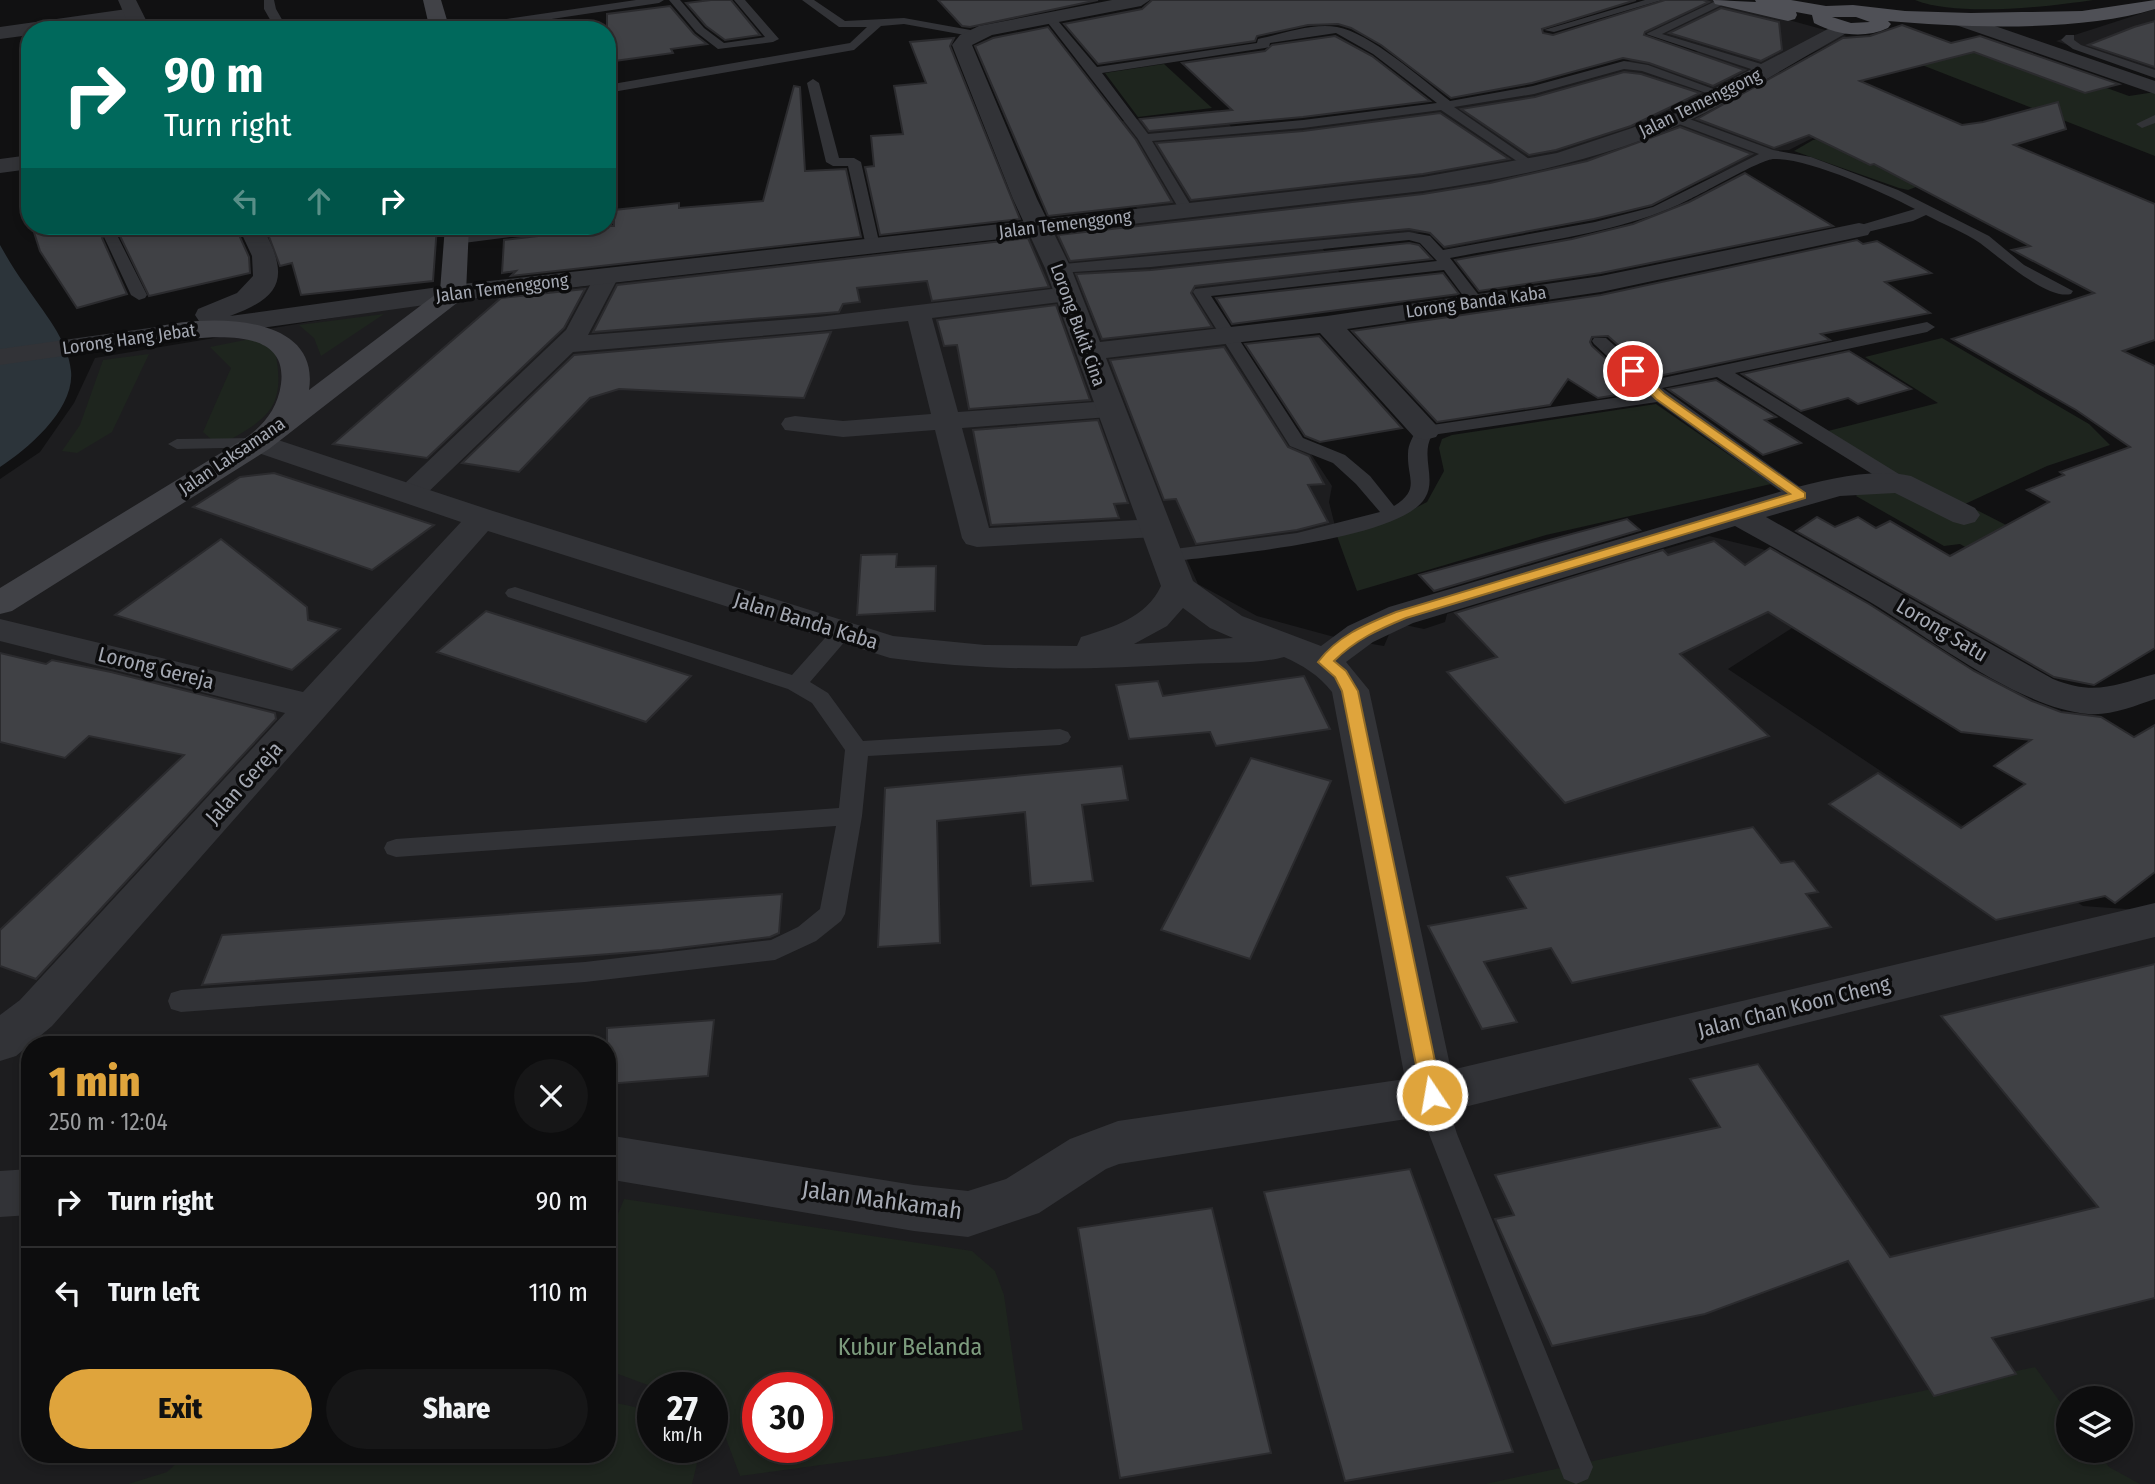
<!DOCTYPE html>
<meta charset="utf-8">
<style>
:root{--surface:#0d0d0e;--page:#161617;--text:#f1f3f6;--muted:#9a9c9e;--line:#2d2d2e;--accent:#dfa43c}
body{margin:0;font-family:"Fira Sans Condensed",sans-serif;background:var(--page);color:var(--text);height:100vh;display:flex;flex-direction:column;font-size:26px;white-space:nowrap}
*{box-sizing:border-box;margin:0}
p{font-size:23px;color:var(--muted)}
.icon{flex:none;width:38px;height:38px;fill:none;stroke:currentColor;stroke-width:2;stroke-linecap:round;stroke-linejoin:round}
.map{position:relative;flex:1;overflow:hidden}
.sheet{position:absolute;left:21px;top:1036px;width:595px;height:427px;display:flex;flex-direction:column;background:var(--surface);border-radius:28px;box-shadow:0 4px 10px #0003,0 0 0 2px var(--line)}
.sheet>*{flex:none}
.hud{position:absolute;left:21px;top:21px;width:595px;height:214px;border-radius:28px;box-shadow:0 4px 10px #0003,0 0 0 2px var(--line);background:#00695c;color:#fff;overflow:hidden}
.fabs{position:absolute;left:2056px;top:1386px;display:grid;gap:14px}
.fabs a{display:grid;place-items:center;width:77px;height:77px;border-radius:50%;background:var(--surface);box-shadow:0 4px 10px #0003,0 0 0 2px var(--line);font-size:35px}
.speed{position:absolute;left:637px;top:1372px;display:flex;gap:14px;font-size:35px;font-weight:700;text-align:center}
.speed>*{display:grid;place-content:center;width:91px;height:91px;border-radius:50%;background:var(--surface);box-shadow:0 4px 10px #0003,0 0 0 2px var(--line);line-height:1}
.speed small{font-size:18px;font-weight:400}
.speed .limit{border:10px solid #d22;background:#fff;color:#111}
.pin{position:absolute;display:grid;place-items:center;width:60px;height:60px;color:#fff;margin:-30px;border:4px solid #fff;border-radius:50%;box-shadow:0 2px 7px #0007}
.me{position:absolute;width:77px;margin:-38px;rotate:348deg;stroke-linejoin:round;filter:drop-shadow(0 0 5px #0008)}
.turn{display:flex;align-items:center;gap:24px;height:147px;padding:0 28px;font-size:32px}
.turn .icon{width:91px;height:91px;stroke-width:2.5}
.turn b{display:block;font-size:49px;line-height:60px}
.lanes{display:flex;align-items:center;height:66px;padding:0 28px;background:#0003;justify-content:center;gap:35px;direction:ltr}
.lanes .off{opacity:.35}
.round{display:grid;place-items:center;flex:none;width:74px;height:74px;border-radius:37px;background:var(--page)}
.summary{display:flex;align-items:center;justify-content:space-between;height:119px;padding:0 28px}
h1{font-size:42px;font-weight:800;line-height:52px;color:var(--accent)}
.action{display:flex;gap:14px;margin-top:auto;padding:14px 28px}
.action a{flex:1;height:80px;border-radius:42px;background:var(--accent);color:#111;font-size:28px;font-weight:800;line-height:80px;text-align:center}
.action a+a{background:var(--page);color:var(--text)}
ul{padding:0;list-style:none}
li{display:flex;align-items:center;gap:21px;height:91px;padding:0 28px;border-top:2px solid var(--line)}
li div{flex:1}
li b{display:block;font-size:26px}
li em{font-style:normal}
.map>svg:first-child{display:block}
.built{fill:#1d1d1f;fill-rule:evenodd}
.green{fill:#1e251e;fill-rule:evenodd}
.water{fill:#2c343a}
.building{fill:#404145;stroke:#2b2b2e;stroke-width:2}
.lines{fill:none;stroke-linecap:round;stroke-linejoin:round}
.service{fill:#323337;fill-rule:evenodd}
.pedestrian{fill:#323337;fill-rule:evenodd}
.minor{fill:#323337;fill-rule:evenodd}
.tertiary{fill:#323337;fill-rule:evenodd}
.secondary{fill:#414247;fill-rule:evenodd}
.primary{fill:#4f5056;fill-rule:evenodd}
.route{fill:#dfa43c;stroke:#916b27;stroke-width:2}
.labels{text-anchor:middle;stroke-width:7;stroke-linejoin:round;paint-order:stroke}
.far-street-label{font-size:18px;fill:#a4a8b2;stroke:#0c0c0d}
.street-label{font-size:21px;fill:#a4a8b2;stroke:#0c0c0d}
.near-street-label{font-size:24px;fill:#a4a8b2;stroke:#0c0c0d}
.near-park-label{font-size:24px;fill:#7c9b7d;stroke:#0c0c0d}
</style>
<div class="map">
<svg width="2155" height="1484" viewBox="0 0 2155 1484">
<rect width="100%" height="100%" fill="#111112"/>
<!-- built -->
<g class="built">
<path d="M1665,0H1716L1847,36L1762,77L1858,115L1789,150L1771,151L1686,188L1601,218L1445,249L1427,232L1318,242L1344,279L1206,294L1332,486L1329,502L1336,530L1183,551L1198,584L1257,616L1338,638L1384,646L1390,632L1405,625L1424,629L1445,622L1447,614L1533,588L1549,593L1572,586L1571,577L1709,536L1762,549L1850,591L1728,669L2083,906L2155,911V1484H0V479L40,452L74,403L95,358L392,308L1038,236L1138,210L1134,204L1170,200L1122,121L1218,110L1233,129L1365,115L1519,91L1646,56L1674,59L1698,51L1605,19ZM30,1045H607V1454H30ZM653,1388H712V1447H653ZM758,1388H817V1447H758ZM2068,1398H2121V1451H2068Z"/>
<path d="M2155,9V70L2148,73L2056,41Z"/>
</g>
<!-- green -->
<g class="green">
<path d="M1915,0H2093C2047,7 1958,17 1915,0Z"/>
<path d="M1974,52L2047,79L2068,74L2129,96L2155,92V156L1922,65Z"/>
<path d="M1164,64L1212,108L1138,117L1105,73Z"/>
<path d="M1833,135L1924,184L1908,190L1899,188L1794,151L1813,140Z"/>
<path d="M384,314L321,356L314,338L299,325Z"/>
<path d="M255,338L275,350C287,410 267,419 219,446L203,432L231,368L210,347Z"/>
<path d="M1942,338L2089,424L2110,445L2047,466L1965,504L2084,565L2059,601L1960,544L1944,546L1856,496L1884,468L1828,431L1938,403L1865,357Z"/>
<path d="M149,354L112,432L77,453L62,451L80,425L103,360Z"/>
<path d="M1656,404L1771,484L1546,535L1357,591L1337,536L1400,516L1427,502L1444,471L1439,448L1442,439L1452,435Z"/>
<path d="M624,1199L972,1251L995,1271L1004,1295L1023,1430L887,1456L740,1476L715,1409L712,1408V1388H656L607,1370V1242ZM758,1388H817V1447H758Z"/>
<path d="M2035,1367L2068,1413V1451H2097L2109,1467L2140,1484H1485Z"/>
<path d="M607,1401L653,1411V1447H701L692,1484H128L167,1472L186,1454H607Z"/>
</g>
<!-- water -->
<path class="water" d="M0,245C8,259 16,273 26,286C43,312 68,339 71,371C75,409 28,449 0,467Z"/>
<!-- building -->
<g class="building">
<path d="M711,0H731L760,35L725,40L706,26L686,3Z"/>
<path d="M938,0H1098L970,27L962,26Z"/>
<path d="M1152,0H1636L1542,29L1543,33L1553,35L1665,0H1703L1709,2L1645,32L1644,35L1745,70L1713,86L1649,63L1623,58L1532,83L1451,98L1381,45L1351,28L1338,24L1308,25L1257,36L1255,41L1098,64L1064,24L1142,9Z"/>
<path d="M670,6L694,34L707,44L671,49L673,53L607,62V14Z"/>
<path d="M1721,8L1779,22L1782,50L1761,61L1669,33Z"/>
<path d="M2155,21V67L2088,45L2134,27Z"/>
<path d="M1902,25L1951,43L1980,36L2119,84L2085,93L1974,52L1860,81L1962,125L1983,122L2058,102L2066,129L2014,145L2155,204V340L2123,351L2155,366V648L2094,685L2054,677L1796,531L1817,517L1835,527L1858,517L1876,528L1890,521L1950,556L2049,502L2027,490L2064,475L2060,472L2130,447L2076,410L1952,339L2094,293L2012,250L2030,246L1874,164L1870,165L1809,135L1774,148L1697,119L1843,38L1870,36Z"/>
<path d="M1048,27L1136,140L1172,202L1048,216L975,46L993,38Z"/>
<path d="M1335,36L1372,56L1430,101L1303,117L1149,131L1140,119L1232,110L1182,63L1265,51L1272,45Z"/>
<path d="M954,38L950,46L1020,219L880,235L865,167L874,166L871,136L903,134L894,86L926,83L910,42Z"/>
<path d="M1624,72L1641,74L1700,93L1631,126L1556,150L1529,155L1461,109L1535,97Z"/>
<path d="M794,86L800,87L805,171L846,169L861,237L511,276L516,271L502,273L504,240L564,233L573,226H614V210L679,203V208L763,201Z"/>
<path d="M1440,113L1509,159L1423,174L1191,200L1156,143L1303,131Z"/>
<path d="M1680,127L1752,154L1652,205L1594,219L1444,247L1430,233L1409,229L1070,261L1058,235L1423,194L1490,183L1587,161Z"/>
<path d="M1745,173L1833,226L1601,273L1479,291L1455,260L1572,239L1633,224L1689,202Z"/>
<path d="M32,226H235L249,257L250,273L149,296L120,236L110,231L102,238L127,294L77,308L40,251Z"/>
<path d="M265,226H437L433,281L301,295L292,263L280,266Z"/>
<path d="M1028,238L1049,287L932,301L927,281L857,288L860,302L843,304L839,312L593,332L617,285Z"/>
<path d="M1857,240L1863,244L1877,241L1931,273L1885,282L1930,313L1821,334L1830,340L1654,377L1608,336L1592,337L1590,342L1592,346L1641,391L1598,398L1568,379L1550,405L1437,422L1352,331L1601,295Z"/>
<path d="M1409,243L1419,245L1432,259L1195,286L1191,293L1212,327L1102,339L1076,274L1151,270Z"/>
<path d="M1443,273L1459,294L1232,324L1216,298Z"/>
<path d="M585,289L564,328L427,458L333,444L501,298Z"/>
<path d="M1056,305L1090,400L969,409L957,345L944,346L937,320Z"/>
<path d="M831,332L804,398L619,389L590,398L519,472L462,463L574,355Z"/>
<path d="M1319,336L1402,428L1320,442L1305,436L1245,344Z"/>
<path d="M1224,347L1288,447L1309,456L1324,484L1308,485L1328,522L1297,530L1196,544L1176,499L1164,500L1110,360Z"/>
<path d="M1849,351L1911,389L1858,404L1848,398L1801,411L1742,374Z"/>
<path d="M1716,380L1776,417L1765,420L1801,443L1763,455L1668,389Z"/>
<path d="M1098,420L1128,503L1114,504L1119,518L991,525L973,430Z"/>
<path d="M274,473L434,525L372,570L193,507L240,477Z"/>
<path d="M1627,519L1640,530L1434,591L1419,575Z"/>
<path d="M221,539L307,607L308,620L340,629L292,670L115,615Z"/>
<path d="M1714,541L1745,565L1770,548L1869,604L1974,671L2032,701L2061,712L2101,717L2134,737L2155,725V872L2115,903L2105,896L1996,920L1829,804L1878,773L1961,828L2025,784L1994,766L2031,740L1961,732L1768,612L1680,654L1769,736L1565,803L1447,672L1497,657L1455,613L1663,550L1668,555Z"/>
<path d="M897,554L896,567L936,566L935,611L857,615L861,555Z"/>
<path d="M486,611L691,676L646,722L437,652Z"/>
<path d="M0,653L46,664L52,660L111,672L275,713L276,719L36,979L0,966V930L184,755L89,736L65,758L0,742Z"/>
<path d="M1304,676L1330,729L1216,746L1210,732L1129,739L1116,685L1158,681L1163,696Z"/>
<path d="M1251,758L1331,781L1250,959L1161,930Z"/>
<path d="M1122,766L1128,800L1082,805L1093,881L1031,886L1025,812L937,821L940,943L878,947L885,788Z"/>
<path d="M1753,827L1781,863L1794,861L1818,892L1806,894L1831,927L1572,983L1551,948L1484,962L1517,1022L1482,1029L1428,926L1526,908L1507,877Z"/>
<path d="M782,894L779,933L770,937L662,950L202,985L222,935Z"/>
<path d="M2155,964V1298L1992,1338L2016,1374L1934,1396L1848,1261L1705,1314L1552,1346L1495,1219L1514,1215L1495,1175L1720,1127L1690,1079L1758,1064L1890,1257L2098,1207L1941,1016Z"/>
<path d="M714,1020L708,1076L607,1084V1028Z"/>
<path d="M1410,1169L1513,1452L1345,1481L1264,1192Z"/>
<path d="M1212,1208L1271,1453L1120,1478L1078,1228Z"/>
</g>
<g class="lines">
<!-- service -->
<g class="service">
<path d="M264,0H274L276,9L288,30H276L264,9Z"/>
<path d="M636,0H664L659,3L477,30H446L452,27Z"/>
<path d="M669,0H680L704,28L724,43L765,37L734,0H745L779,39L773,42L718,49L696,32Z"/>
<path d="M802,0H814L845,21L904,18L976,31L982,34L976,37L904,24L881,26L854,50L607,93V85L850,43L867,27H839Z"/>
<path d="M1645,0H1662L1554,32L1544,30Z"/>
<path d="M1718,0L1730,1L1662,34L1771,67V73H1763L1646,34Z"/>
<path d="M1045,15H1053L1097,67L1257,43L1258,39L1262,38C1285,33 1313,23 1337,27C1369,32 1423,80 1450,101L1533,86L1624,61L1648,65L1727,94L1721,98L1642,71L1624,69L1534,94L1454,107L1535,163V169L1530,170L1441,110L1303,128L1152,141L1193,209L1186,213L1179,209L1138,139L1045,19ZM1336,33L1373,54L1437,103L1303,120L1148,134L1102,73L1265,48L1269,47L1270,43Z"/>
<path d="M2066,35H2074V40L2081,45L2155,70V78L2073,49L2061,40Z"/>
<path d="M813,79L819,83L839,158H854L861,162L880,246L878,249H868L866,246L848,166H833L826,162L807,83Z"/>
<path d="M1676,114L1773,150L1811,157L1898,190L1989,236L2024,265L2073,291L2071,294C2047,300 1999,257 1980,243C1964,232 1943,224 1926,215L1913,221L1859,234L1854,233L1852,230L1854,227L1915,209C1881,192 1812,159 1774,159C1761,159 1704,193 1688,200C1619,235 1526,243 1450,258L1484,302L1476,307L1470,305L1444,270L1211,296L1303,438L1345,455L1370,476L1394,506C1421,489 1407,479 1408,454C1408,444 1413,436 1419,427L1647,393L1594,344L1592,341L1594,338H1606L1653,380L1927,322L1935,327L1927,332L1735,373L1907,479L1909,483L1907,487H1893L1717,377L1662,388L1807,492L1809,496L1807,500H1793L1657,402L1432,435C1420,456 1437,479 1425,498C1399,541 1219,555 1167,562L1160,560L1157,556L1160,552L1167,550L1297,533L1380,512L1356,484L1333,463L1290,446L1193,292L1195,289L1437,261L1420,243L1409,240L1151,267L1058,273L1050,268L1053,265L1409,232L1430,236L1443,250L1595,222L1653,207L1759,154L1671,121V115Z"/>
<path d="M2155,115V123L2142,128L2136,124Z"/>
<path d="M532,226H571L564,230L456,244L449,240L456,236Z"/>
<path d="M111,233L118,237L147,295L145,298L139,300L131,295L104,237Z"/>
<path d="M258,438L267,443L264,447L177,449L168,444L177,439Z"/>
<path d="M515,587L792,675L833,629H847L851,634L847,639L810,682L828,693L863,741L1060,729L1068,732L1071,737L1068,742L1060,745L868,756L862,816L845,914L841,921L816,941L775,960L585,982L181,1012L171,1009L168,1001L171,993L181,990L585,962L771,940L798,927L820,909L836,826L396,857L387,854L384,848L387,842L396,839L839,808L845,750L812,703L788,689L508,597L505,593L508,589Z"/>
<path d="M1432,1083L1442,1086L1457,1134L1593,1467L1588,1479L1576,1484L1564,1479L1429,1134L1418,1095L1422,1086Z"/>
</g>
<!-- pedestrian -->
<path class="pedestrian" d="M607,269L615,271L619,276L588,335L818,317L1068,287L1076,289L1080,294L1076,299L1068,301L932,318L958,412L1109,401L1118,403L1122,409L1118,415L1109,417L962,428L989,528L1156,519L1167,522L1171,528L1167,534L1156,537L977,547L966,544L962,538L935,430L843,437L785,430L781,424L785,418L795,416L843,421L931,414L908,321L818,331L573,352L421,499L411,502L401,499L397,493L401,487L566,330L595,276L599,271Z"/>
<!-- minor -->
<g class="minor">
<path d="M1112,0H1150L1141,6L992,35L972,45L1037,199L1071,268L1100,342L1327,316L1601,276L1859,223L1868,225L1871,230L1868,235L1859,237L1601,292L1347,329L1436,425L1440,431L1436,437L1425,440L1414,437L1320,333L1106,358L1193,581L1242,616L1321,646L1348,626L1389,607L1789,489C1824,480 1875,467 1911,476L1975,508L1980,515L1975,522L1964,525L1953,522L1895,493L1840,496L1766,517L2053,679C2095,696 2114,685 2155,674V699C2134,706 2111,716 2088,714C2019,708 1930,638 1870,602C1825,576 1780,551 1735,526L1413,623L1373,642L1346,662L1369,690L1451,1070L2155,903V937L1432,1115L1119,1164L1106,1169L1039,1213L968,1237L914,1231L607,1179V1135L914,1185L968,1191L1006,1179L1070,1139L1118,1121L1405,1079L1332,692C1319,675 1302,665 1284,657C1254,665 1219,662 1188,664C1088,670 990,672 890,658L488,531L52,1026L16,1056L0,1061V1015L20,1000L285,713L0,641V619L303,692L461,522L247,449L243,443L247,437L258,434L269,437L493,511L893,636L985,645L1077,646L1081,637C1113,627 1146,618 1161,586L1045,268L1013,199L952,45L960,35L979,26ZM1183,608L1210,628L1233,638L1134,644L1167,626Z"/>
<path d="M134,8L143,14L141,18L63,30H30V35L0,39V27Z"/>
<path d="M1963,15L2155,81V94L1956,25L1953,21L1956,17Z"/>
<path d="M30,155V169L0,173V159Z"/>
<path d="M30,1169V1215L0,1217V1171Z"/>
</g>
<!-- tertiary -->
<g class="tertiary">
<path d="M118,0H136L151,30H131Z"/>
<path d="M1843,21L1853,27L1850,31C1794,62 1739,98 1681,124C1598,161 1512,178 1423,191L453,301L0,365V349L199,321L195,315L198,309L237,293L253,276L252,256L238,226H262C288,274 286,296 230,316L453,285L1423,177L1557,153L1632,128L1668,113Z"/>
</g>
<!-- secondary -->
<g class="secondary">
<path d="M423,0H441L450,30H430Z"/>
<path d="M445,226H469L466,293L462,299L269,449L12,611L0,614V588L247,437C265,424 278,407 281,384C289,323 204,338 166,341L156,339L152,333L156,327C207,315 321,312 309,390L440,291Z"/>
</g>
<!-- primary -->
<path class="primary" d="M1713,0L1756,2L1755,0H1791L1826,6L1853,5L1905,11L1971,13L2082,11L2155,0V9C2081,32 1966,28 1888,21L1891,24L1888,28C1864,39 1837,35 1814,23L1812,15L1796,12L1797,15L1795,19L1788,21L1715,4ZM1832,17H1856L1870,22L1851,23Z"/>
</g>
<!-- route -->
<path class="route" d="M1629,368H1637L1664,394L1805,493V498L1406,618C1379,629 1355,640 1334,661L1346,671L1358,691L1442,1095L1439,1101L1432,1104L1425,1101L1422,1095L1342,691L1335,677L1318,662C1338,635 1367,624 1396,612L1790,494L1656,399L1629,373Z"/>
<g class="labels">
<!-- far-street labels -->
<g class="far-street-label">
<text transform="translate(1700 103) rotate(-26)" y="6">Jalan Temenggong</text>
<text transform="translate(1065 224) rotate(-7)" y="6">Jalan Temenggong</text>
<text transform="translate(502 288) rotate(-7)" y="6">Jalan Temenggong</text>
<text transform="translate(1476 302) rotate(-8)" y="6">Lorong Banda Kaba</text>
<text transform="translate(1078 325) rotate(70)" y="6">Lorong Bukit Cina</text>
<text transform="translate(129 339) rotate(-8)" y="6">Lorong Hang Jebat</text>
<text transform="translate(232 456) rotate(-34)" y="6">Jalan Laksamana</text>
</g>
<!-- street labels -->
<g class="street-label">
<text transform="translate(806 621) rotate(17)" y="7">Jalan Banda Kaba</text>
<text transform="translate(1942 630) rotate(31)" y="7">Lorong Satu</text>
<text transform="translate(156 668) rotate(14)" y="7">Lorong Gereja</text>
<text transform="translate(244 783) rotate(-48)" y="7">Jalan Gereja</text>
<text transform="translate(1794 1007) rotate(-14)" y="7">Jalan Chan Koon Cheng</text>
</g>
<!-- near-street labels -->
<g class="near-street-label">
<text transform="translate(882 1200) rotate(8)" y="8">Jalan Mahkamah</text>
</g>
<!-- near-park labels -->
<g class="near-park-label">
<text x="910" y="1355">Kubur Belanda</text>
</g>
</g>
</svg>
<div class="fabs">
<a><svg class="icon" aria-label="layers" viewBox="0 0 24 24"><path d="M12 4l9 5-9 5-9-5zM3 14l9 5 9-5"/></svg></a>
</div>
<div class="speed"><div>27<small>km/h</small></div><div class="limit">30</div></div>
<div class="pin" style="left:1633px;top:371px;background:#d93025"><svg class="icon" aria-label="arrive" viewBox="0 0 24 24"><path d="M6 21V4h12l-3 4 3 4H6"/></svg></div>
<svg class="me" style="left:1432px;top:1095px" viewBox="-20 -20 40 40"><circle r="17" fill="#dfa43c" stroke="#fff" stroke-width="3"/><path d="M0-11L8 9 0 5-8 9z" fill="#fff"/></svg>
<div class="hud">
<div class="turn"><svg class="icon" aria-label="right" viewBox="0 0 24 24"><path d="M7 20v-9h11M14 6l5 5-5 5"/></svg><div><b>90 m</b>Turn right</div></div>
<div class="lanes"><svg class="icon off" aria-label="left" viewBox="0 0 24 24"><path d="M17 20v-9H6M10 6l-5 5 5 5"/></svg><svg class="icon off" aria-label="ahead" viewBox="0 0 24 24"><path d="M12 20V5M6 11l6-6 6 6"/></svg><svg class="icon" aria-label="right" viewBox="0 0 24 24"><path d="M7 20v-9h11M14 6l5 5-5 5"/></svg></div>
</div>
<section class="sheet">
<div class="summary"><div><h1>1 min</h1><p>250 m · 12:04</p></div><a class="round"><svg class="icon" aria-label="close" viewBox="0 0 24 24"><path d="M6 6l12 12M18 6L6 18"/></svg></a></div>
<ul>
<li><svg class="icon" aria-label="right" viewBox="0 0 24 24"><path d="M7 20v-9h11M14 6l5 5-5 5"/></svg><div><b>Turn right</b></div><em>90 m</em></li>
<li><svg class="icon" aria-label="left" viewBox="0 0 24 24"><path d="M17 20v-9H6M10 6l-5 5 5 5"/></svg><div><b>Turn left</b></div><em>110 m</em></li>
</ul>
<div class="action"><a>Exit</a><a>Share</a></div>
</section>
</div>
